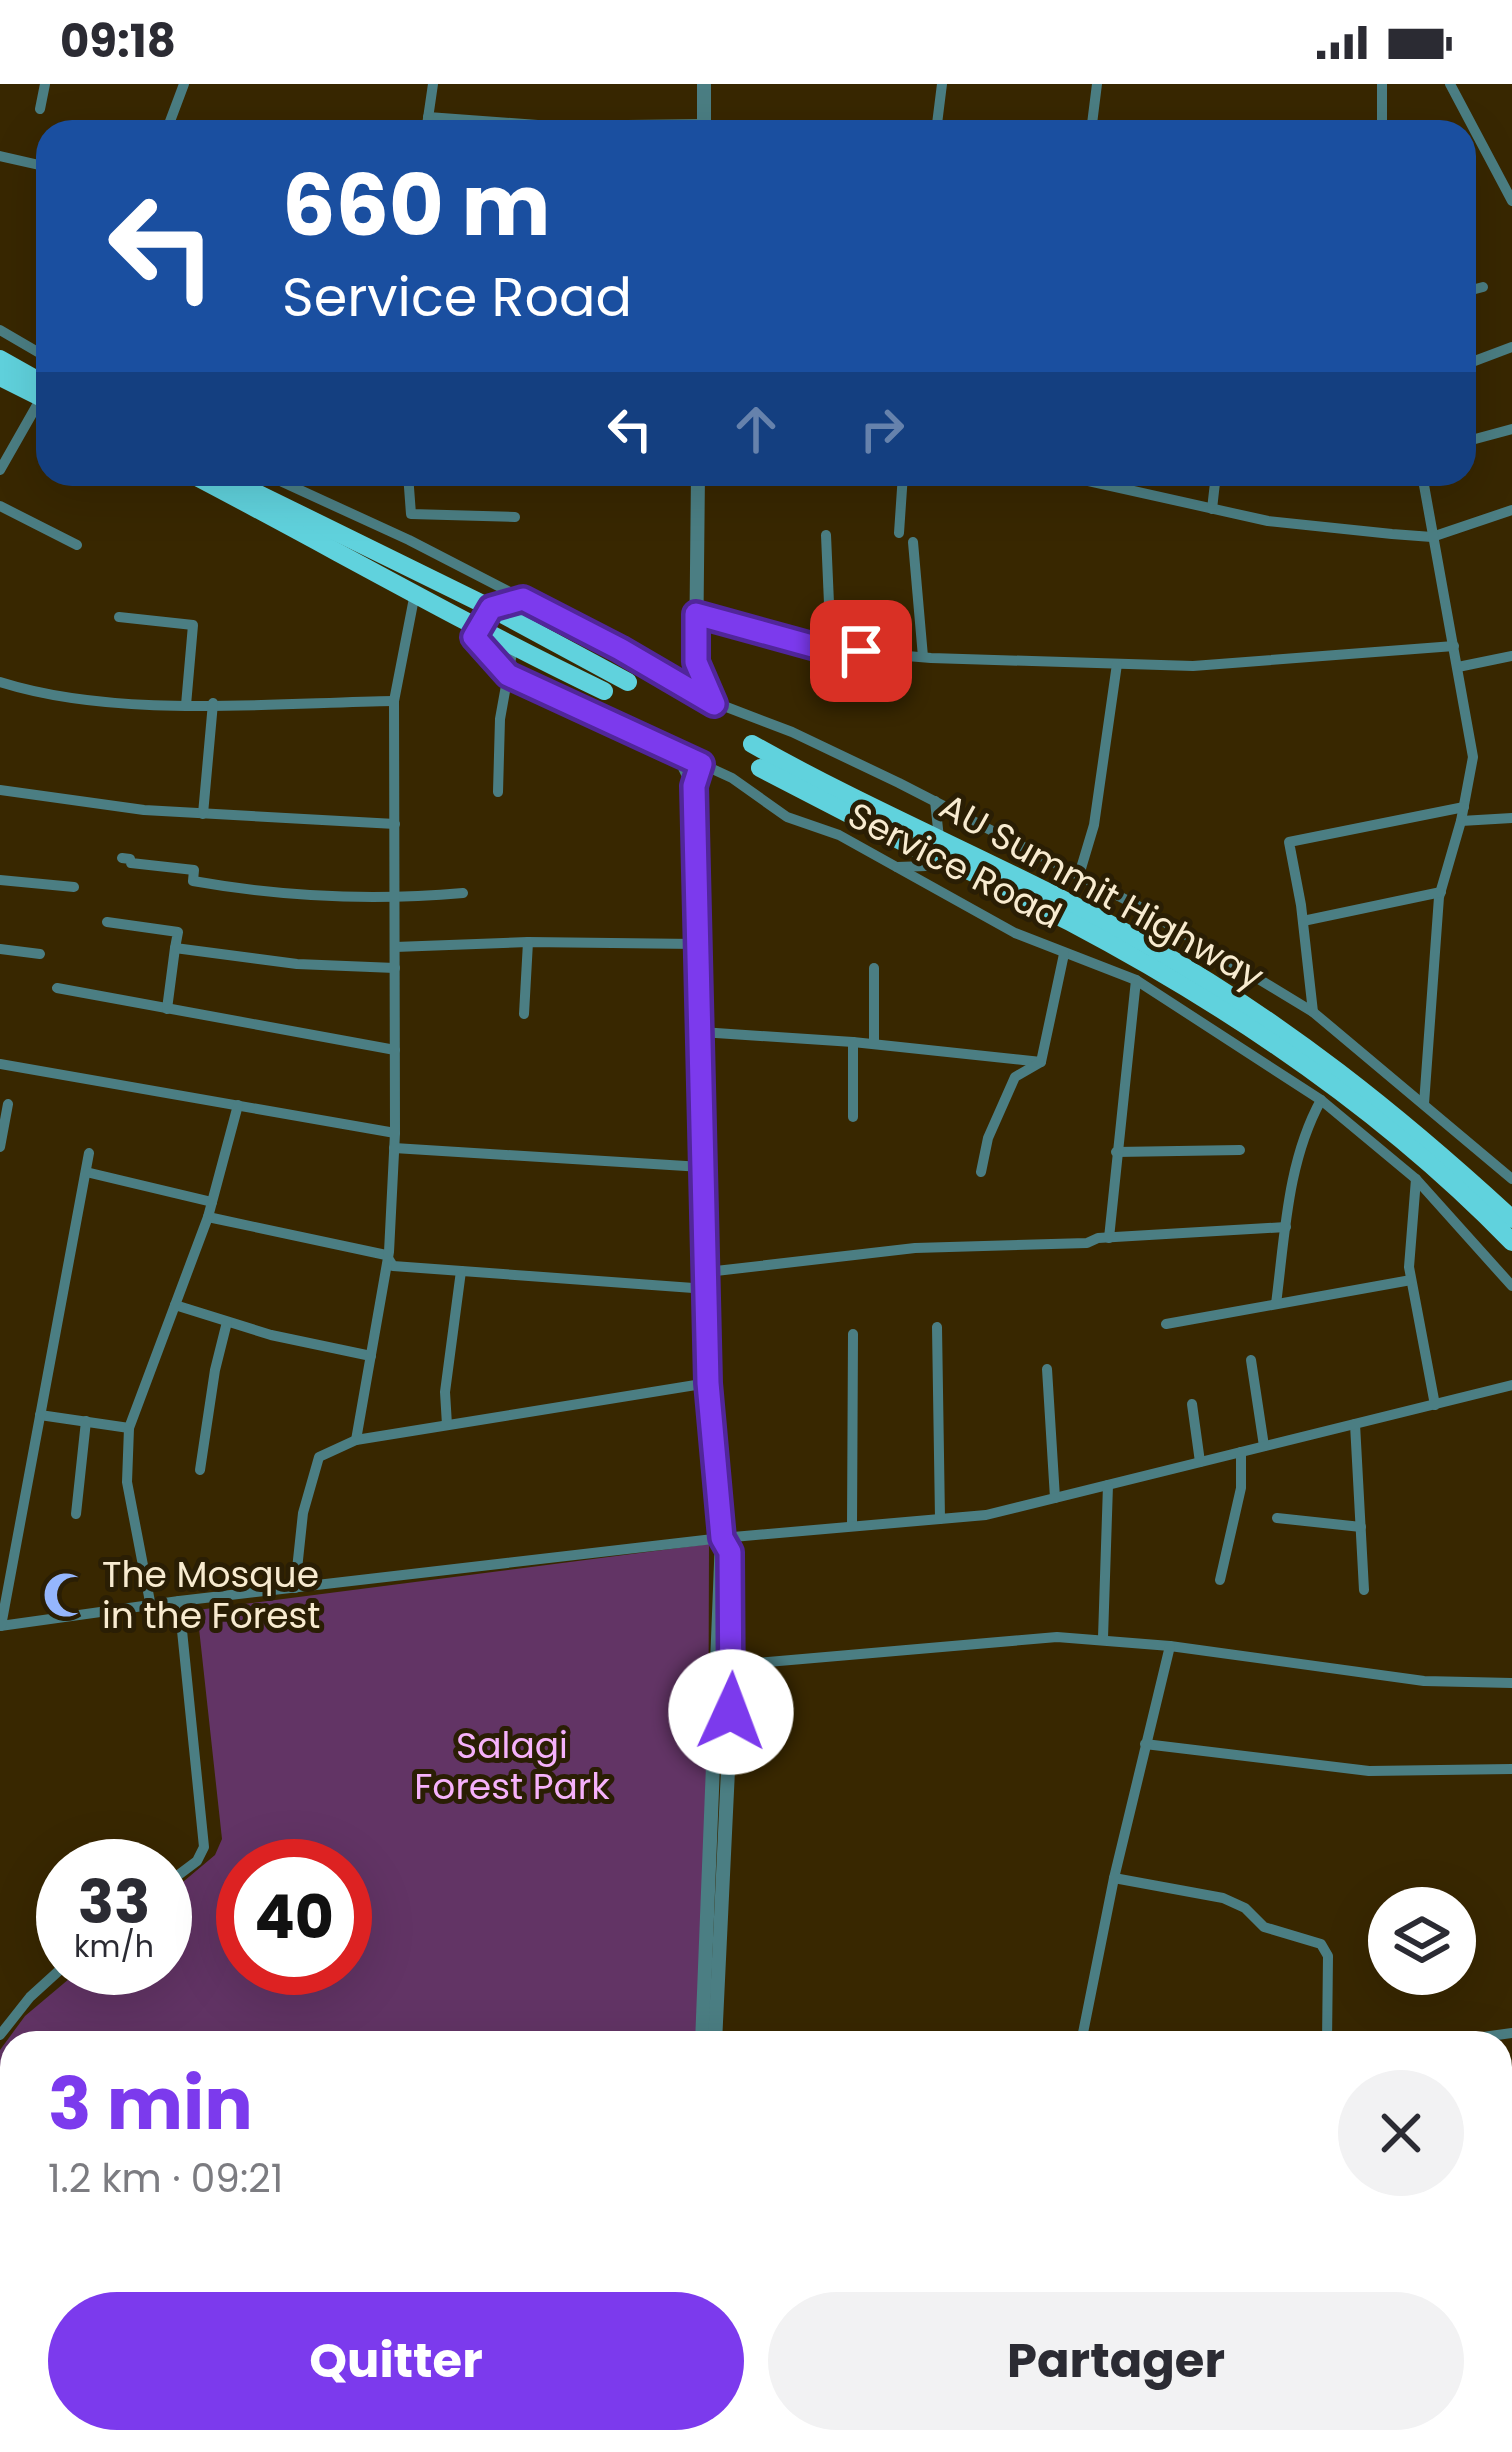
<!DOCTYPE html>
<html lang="fr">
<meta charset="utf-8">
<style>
:root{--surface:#fff;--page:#f2f2f3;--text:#2b2b33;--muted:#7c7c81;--accent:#7c3aed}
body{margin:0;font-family:Poppins,sans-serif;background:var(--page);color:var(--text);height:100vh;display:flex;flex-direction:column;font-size:45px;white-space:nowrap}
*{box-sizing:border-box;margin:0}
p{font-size:39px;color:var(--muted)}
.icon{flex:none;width:66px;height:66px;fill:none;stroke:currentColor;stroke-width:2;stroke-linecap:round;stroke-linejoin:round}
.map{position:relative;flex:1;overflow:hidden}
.drawer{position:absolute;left:0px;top:1947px;width:1512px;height:423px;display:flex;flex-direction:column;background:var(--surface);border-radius:36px 36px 0 0;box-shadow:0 12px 48px #0002}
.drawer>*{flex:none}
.hud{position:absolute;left:36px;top:36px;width:1440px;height:366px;border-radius:36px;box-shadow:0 12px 48px #0002;background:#1a4fa0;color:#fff;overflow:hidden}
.tools{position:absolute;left:1368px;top:1803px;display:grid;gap:24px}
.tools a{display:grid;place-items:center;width:108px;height:108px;border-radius:50%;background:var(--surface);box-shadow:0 12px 48px #0002;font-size:60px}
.speed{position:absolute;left:36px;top:1755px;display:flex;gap:24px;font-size:60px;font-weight:700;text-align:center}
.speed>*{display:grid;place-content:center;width:156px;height:156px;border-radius:50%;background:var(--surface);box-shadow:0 12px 48px #0002;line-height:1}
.speed small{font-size:30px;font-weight:400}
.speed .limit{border:18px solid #d22;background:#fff;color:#111}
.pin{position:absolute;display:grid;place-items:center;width:102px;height:102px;color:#fff;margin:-51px;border-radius:24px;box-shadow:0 6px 18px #0006}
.me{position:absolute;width:132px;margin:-66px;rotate:2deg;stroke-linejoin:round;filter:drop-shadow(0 0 9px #0008)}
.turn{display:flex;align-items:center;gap:42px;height:252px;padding:0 48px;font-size:54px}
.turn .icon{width:156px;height:156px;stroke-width:2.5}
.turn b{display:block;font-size:84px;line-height:102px}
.lanes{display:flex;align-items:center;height:114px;padding:0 48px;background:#0003;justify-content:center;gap:60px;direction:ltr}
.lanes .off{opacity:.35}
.round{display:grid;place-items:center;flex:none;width:126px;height:126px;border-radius:63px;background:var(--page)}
.head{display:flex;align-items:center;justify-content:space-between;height:204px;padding:0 48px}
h1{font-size:72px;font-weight:700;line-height:90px;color:var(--accent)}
.cta{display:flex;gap:24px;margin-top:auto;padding:24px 48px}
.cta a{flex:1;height:138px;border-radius:72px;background:var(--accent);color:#fff;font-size:48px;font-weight:700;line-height:138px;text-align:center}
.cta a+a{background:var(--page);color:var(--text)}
.status{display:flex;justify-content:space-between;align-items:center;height:84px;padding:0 60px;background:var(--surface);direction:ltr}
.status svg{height:33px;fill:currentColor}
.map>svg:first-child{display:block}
.green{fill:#623465;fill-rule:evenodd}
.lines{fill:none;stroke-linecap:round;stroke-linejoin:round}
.minor{stroke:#4b7e83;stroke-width:10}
.tertiary{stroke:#4b7e83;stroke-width:14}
.primary{stroke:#60d2dd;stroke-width:18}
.route-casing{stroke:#51269a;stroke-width:30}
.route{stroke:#7c3aed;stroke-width:21}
.labels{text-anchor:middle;stroke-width:10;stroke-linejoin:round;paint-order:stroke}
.street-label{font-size:36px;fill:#f8ebd0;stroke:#2a1e04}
.poi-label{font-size:36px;fill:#f8ebd0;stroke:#2a1e04;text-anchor:start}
.park-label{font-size:36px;fill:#f6b2fb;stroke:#2a1e04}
</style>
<div class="status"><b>09:18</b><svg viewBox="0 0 49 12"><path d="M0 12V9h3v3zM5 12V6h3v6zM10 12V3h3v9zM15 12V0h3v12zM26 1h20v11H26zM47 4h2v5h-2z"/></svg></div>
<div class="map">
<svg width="1512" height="2368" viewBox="0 0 1512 2368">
<rect width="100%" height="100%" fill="#382700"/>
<!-- green -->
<path class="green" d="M709,1460L708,1766L699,1959H12V2358H651L649,2368H12L0,2220V1966L25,1932L82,1884H165V1813L215,1771L222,1755L197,1526ZM243,1782H345V1884H243Z"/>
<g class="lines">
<!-- minor -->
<g class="minor">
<path d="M1450,0L1512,117"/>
<path d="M40,25L45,0"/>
<path d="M428,33L551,42L704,40"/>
<path d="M166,48L184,0"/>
<path d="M426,48L433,0"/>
<path d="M936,48L942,0"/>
<path d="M1091,48L1097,0"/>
<path d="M1382,48V0"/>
<path d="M0,72L48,83"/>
<path d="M1464,208L1483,203"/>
<path d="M0,246L48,274"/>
<path d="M1464,281L1512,263"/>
<path d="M1464,358L1512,345"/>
<path d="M0,386L41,314"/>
<path d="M265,390L409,456L620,565L690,609L792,648L899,699L1138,822L1313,928L1512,1095"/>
<path d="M408,390L411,430L515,433"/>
<path d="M1057,390L1268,437L1392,450L1432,453L1512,426"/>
<path d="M1422,390L1473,673L1461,737L1439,813L1424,1020"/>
<path d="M0,422L77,461"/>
<path d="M1212,425L1216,390"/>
<path d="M899,449L903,390"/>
<path d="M826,451L831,565"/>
<path d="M913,458L923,573"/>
<path d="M522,515L491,524L474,553L508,591L732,694L787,733L839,751L1015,849L1136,896L1321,1016L1416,1095L1512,1202"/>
<path d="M696,530L823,565L931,574L1193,582L1454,562"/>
<path d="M119,533L193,541L186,621"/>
<path d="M1458,583L1512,572"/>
<path d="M0,598C117,635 271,619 394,617"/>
<path d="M0,706L144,726L395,740"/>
<path d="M498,708L500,635L513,563"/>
<path d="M935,717L939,754"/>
<path d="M203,730L213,619"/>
<path d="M1461,737L1512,734"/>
<path d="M122,774L130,775L131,779L194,786L193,797C283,813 372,817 463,809"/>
<path d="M897,783L926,782L931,771"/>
<path d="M1079,791L1094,741L1117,580"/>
<path d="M0,796L74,803"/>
<path d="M1303,837L1441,808"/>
<path d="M107,838L178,848L175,864L297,880L395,884"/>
<path d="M395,863L528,858L696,860"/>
<path d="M0,865L40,870"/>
<path d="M57,904L395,966"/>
<path d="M167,925L175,864"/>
<path d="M1313,928L1301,821L1289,758L1464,723"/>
<path d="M524,930L528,858"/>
<path d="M701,948L853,958L1041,978"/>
<path d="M874,960V884"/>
<path d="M0,980L395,1049"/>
<path d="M853,1033V958"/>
<path d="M0,1063L8,1020"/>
<path d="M394,1064L702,1083"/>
<path d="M1116,1068L1240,1066"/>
<path d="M86,1088L212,1118"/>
<path d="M981,1088L988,1054L1015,993L1041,978L1064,870"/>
<path d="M1416,1095L1409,1183L1435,1321"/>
<path d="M208,1133L386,1171L393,1182L707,1205"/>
<path d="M1109,1154L1136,896"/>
<path d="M707,1188L915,1164L1087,1159L1098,1154L1286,1143"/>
<path d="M1276,1220C1285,1151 1287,1078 1321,1016"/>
<path d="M175,1221L271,1251L371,1272"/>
<path d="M1166,1240L1411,1196"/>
<path d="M937,1243L940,1435"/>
<path d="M1251,1276L1264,1362"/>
<path d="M1047,1285L1055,1414"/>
<path d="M1192,1320L1200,1378"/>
<path d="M40,1331L129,1344"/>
<path d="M1355,1340L1364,1506"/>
<path d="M447,1341L445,1308L461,1187"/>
<path d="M356,1356L389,1168L395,1049L394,617L415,509"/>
<path d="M200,1386L215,1286L227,1238"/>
<path d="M76,1430L86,1337"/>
<path d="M1277,1434L1361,1443"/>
<path d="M852,1442L853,1250"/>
<path d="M1220,1496L1241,1404V1368"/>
<path d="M295,1504L303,1429L319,1373L356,1356L708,1299"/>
<path d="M151,1523L127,1398L129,1344L208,1133L238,1021"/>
<path d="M0,1542L179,1517L722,1454L986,1431L1512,1301"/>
<path d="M1,1542L89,1069"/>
<path d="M1103,1554L1108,1401"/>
<path d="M733,1581L1057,1553L1170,1562L1424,1597L1512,1599"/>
<path d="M1145,1660L1369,1687L1512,1685"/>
<path d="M1114,1794L1223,1814L1245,1824L1264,1843L1321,1860L1328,1872L1327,1959"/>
<path d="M165,1801L197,1777L204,1763L179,1517"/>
<path d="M0,1951L30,1913L63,1883"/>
<path d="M1081,1959L1114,1794L1170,1562"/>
<path d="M1439,1959L1512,1949"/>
<path d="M1500,2262L1512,2261"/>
<path d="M1264,2358V2368"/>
<path d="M0,2364V2368"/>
<path d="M971,2368L973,2358"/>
<path d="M1121,2368L1122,2358"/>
</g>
<!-- tertiary -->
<g class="tertiary">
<path d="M704,48V0"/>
<path d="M696,578L714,620"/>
<path d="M690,609L696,578L698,390"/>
<path d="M678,669L694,702L695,732L708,1299L722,1454L702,1959"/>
<path d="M715,1959L733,1581L730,1468L722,1454"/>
<path d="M644,2368L646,2358"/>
<path d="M656,2368L658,2358"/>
</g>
<!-- primary -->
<g class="primary">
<path d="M0,275L48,302"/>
<path d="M0,293L48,317"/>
<path d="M191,390C329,462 464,540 604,607"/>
<path d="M218,390L491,524L628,598"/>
<path d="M752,660C881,733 1020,788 1149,862C1283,938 1399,1031 1512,1135"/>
<path d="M760,684L930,772C979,788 1025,815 1070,838C1231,923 1385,1027 1512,1158"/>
</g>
</g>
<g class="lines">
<!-- route casing -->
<g class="route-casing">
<path id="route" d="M731,1628L730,1468L722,1454L708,1299L694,702L701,680L508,591L474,553L491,524L523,515L620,565L714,620L696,578V530L823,565L861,567"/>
</g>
<!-- route -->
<use href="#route" class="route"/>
</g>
<!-- icons -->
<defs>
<g id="mosque-bare" transform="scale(3.6)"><path d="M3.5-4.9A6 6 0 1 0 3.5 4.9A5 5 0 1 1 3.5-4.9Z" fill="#95b6fd" stroke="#2a1e04" stroke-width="2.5" paint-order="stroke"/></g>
</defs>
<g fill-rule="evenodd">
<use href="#mosque-bare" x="66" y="1511"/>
</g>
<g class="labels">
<!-- street labels -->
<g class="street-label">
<text transform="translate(955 781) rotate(27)" y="13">Service Road</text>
<text transform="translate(1102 807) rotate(29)" y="13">AU Summit Highway</text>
</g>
<!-- poi labels -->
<g class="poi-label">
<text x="102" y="1503">The Mosque<tspan x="102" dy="41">in the Forest</tspan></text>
</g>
<!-- park labels -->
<g class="park-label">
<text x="512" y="1674">Salagi<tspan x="512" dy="41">Forest Park</tspan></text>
</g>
</g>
</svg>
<div class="tools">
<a><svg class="icon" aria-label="layers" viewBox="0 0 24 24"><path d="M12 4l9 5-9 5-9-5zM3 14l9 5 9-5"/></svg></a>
</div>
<div class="speed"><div>33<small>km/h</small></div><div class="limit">40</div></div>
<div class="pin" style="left:861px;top:567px;background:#d93025"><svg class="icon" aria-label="arrive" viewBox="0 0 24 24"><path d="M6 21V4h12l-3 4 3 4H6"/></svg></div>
<svg class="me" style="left:731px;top:1628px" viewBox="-20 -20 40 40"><circle r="19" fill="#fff"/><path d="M0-13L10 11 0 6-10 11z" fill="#7c3aed"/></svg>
<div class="hud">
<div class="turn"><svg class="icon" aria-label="left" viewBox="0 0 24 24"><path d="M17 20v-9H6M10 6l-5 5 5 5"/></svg><div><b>660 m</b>Service Road</div></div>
<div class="lanes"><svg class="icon" aria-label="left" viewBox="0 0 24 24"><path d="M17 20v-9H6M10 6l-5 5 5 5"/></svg><svg class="icon off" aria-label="ahead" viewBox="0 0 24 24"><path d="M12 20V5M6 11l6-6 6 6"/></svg><svg class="icon off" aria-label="right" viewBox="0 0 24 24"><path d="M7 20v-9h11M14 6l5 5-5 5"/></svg></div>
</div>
<section class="drawer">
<div class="head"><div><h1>3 min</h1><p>1.2 km · 09:21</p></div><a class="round"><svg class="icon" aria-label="close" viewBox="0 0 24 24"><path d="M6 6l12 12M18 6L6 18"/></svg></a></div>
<div class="cta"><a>Quitter</a><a>Partager</a></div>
</section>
</div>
